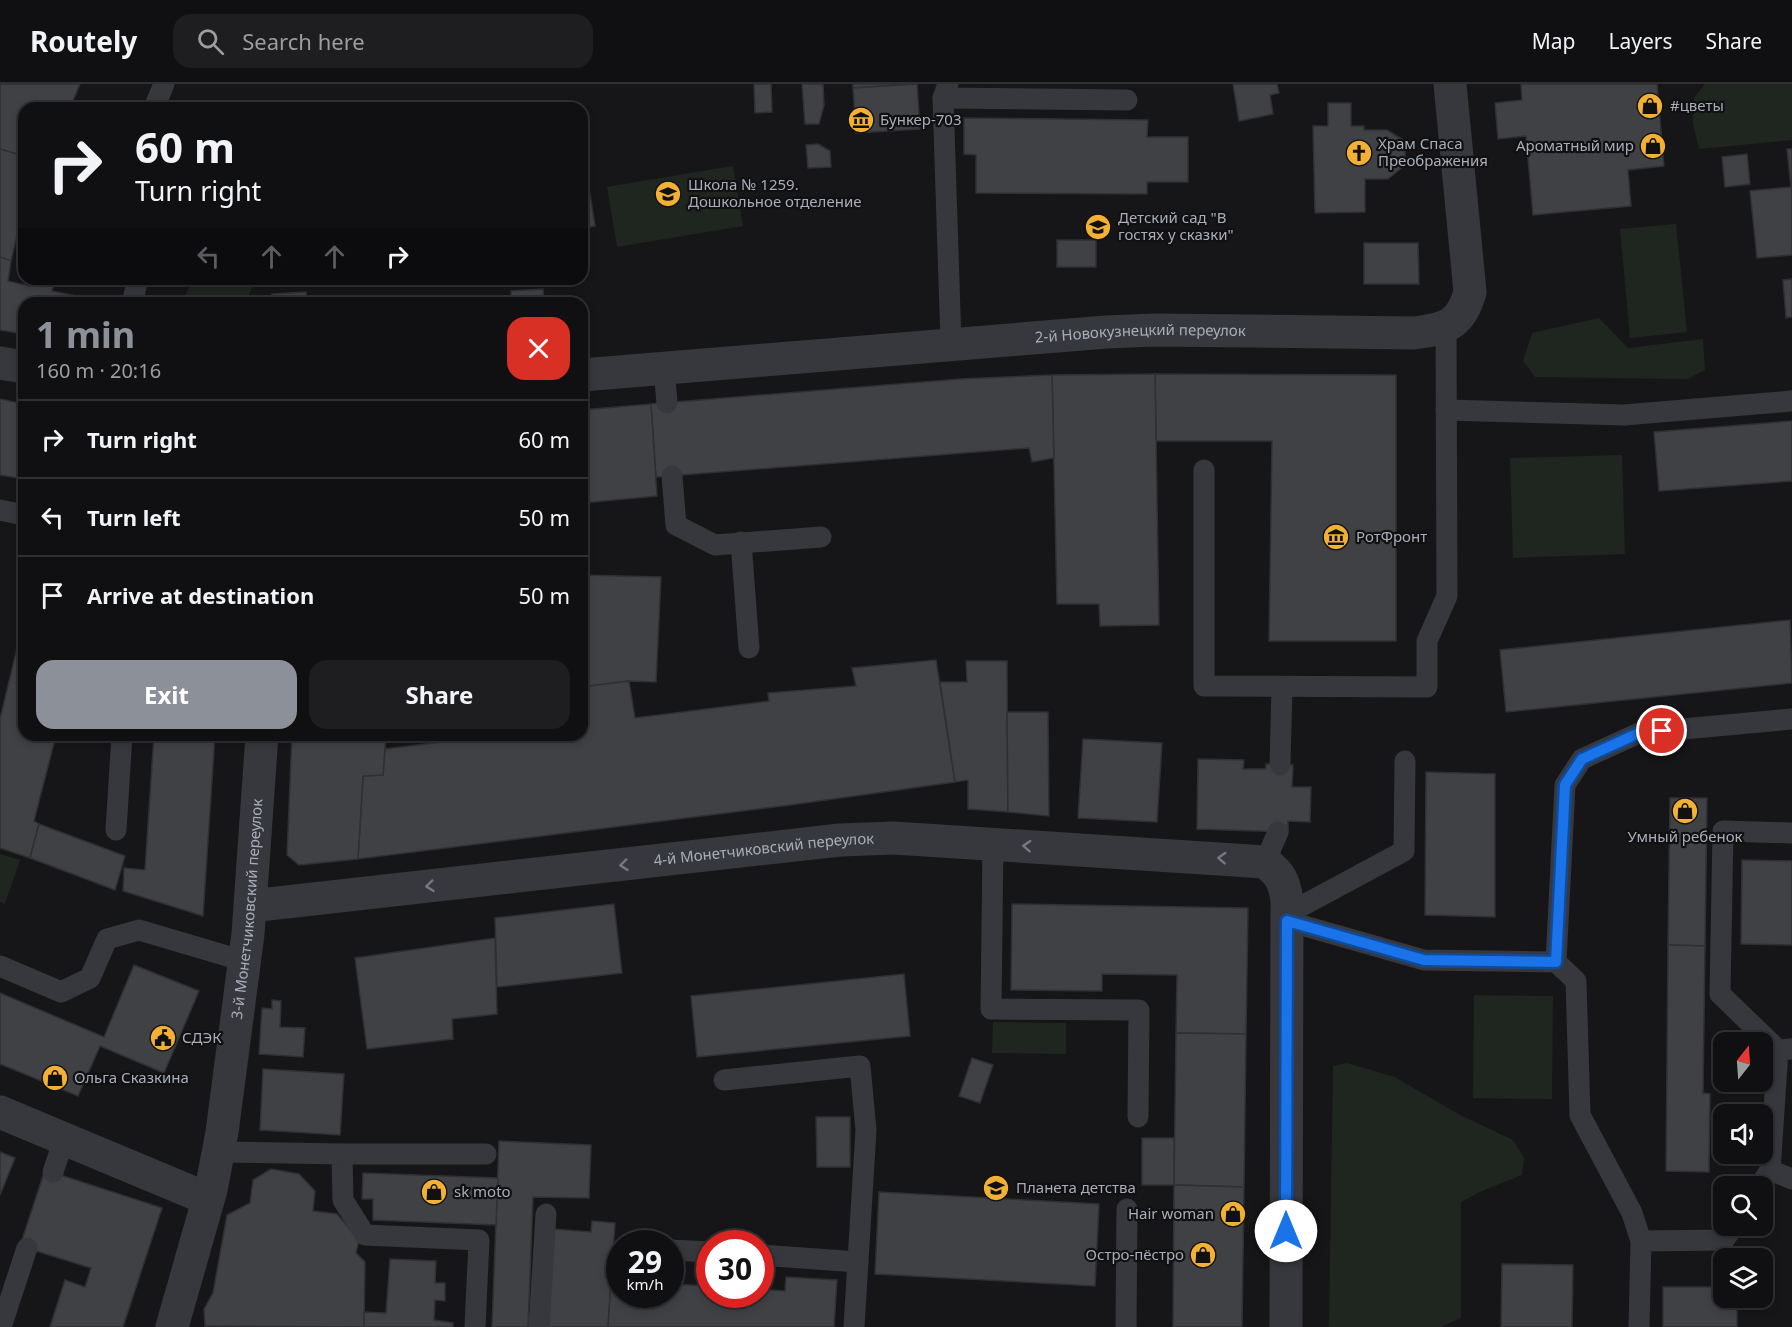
<!DOCTYPE html>
<meta charset="utf-8">
<style>
:root{--surface:#101012;--page:#1e1e20;--text:#f1f3f6;--muted:#9c9d9f;--line:#303032;--accent:#8c9099}
body{margin:0;font-family:"Noto Sans",sans-serif;background:var(--page);color:var(--text);height:100vh;display:flex;flex-direction:column;font-size:22px;white-space:nowrap}
*{box-sizing:border-box;margin:0}
p{font-size:20px;color:var(--muted)}
.icon{flex:none;width:33px;height:33px;fill:none;stroke:currentColor;stroke-width:2;stroke-linecap:round;stroke-linejoin:round}
.map{position:relative;flex:1;overflow:hidden}
.drawer{position:absolute;left:18px;top:213px;width:570px;height:444px;display:flex;flex-direction:column;background:var(--surface);border-radius:18px;box-shadow:0 3px 9px #0003,0 0 0 2px var(--line)}
.drawer>*{flex:none}
.hud{position:absolute;left:18px;top:18px;width:570px;height:183px;border-radius:18px;box-shadow:0 3px 9px #0003,0 0 0 2px var(--line);background:#101012;color:var(--text);overflow:hidden}
.needle{width:39px;rotate:17deg}
.buttons{position:absolute;left:1713px;top:948px;display:grid;gap:12px}
.buttons a{display:grid;place-items:center;width:60px;height:60px;border-radius:12px;background:var(--surface);box-shadow:0 3px 9px #0003,0 0 0 2px var(--line);font-size:30px}
.speed{position:absolute;left:606px;top:1146px;display:flex;gap:12px;font-size:30px;font-weight:700;text-align:center}
.speed>*{display:grid;place-content:center;width:78px;height:78px;border-radius:50%;background:var(--surface);box-shadow:0 3px 9px #0003,0 0 0 2px var(--line);line-height:1}
.speed small{font-size:15px;font-weight:400}
.speed .limit{border:9px solid #d22;background:#fff;color:#111}
.pin{position:absolute;display:grid;place-items:center;width:51px;height:51px;color:#fff;margin:-26px;border:3px solid #fff;border-radius:50%;box-shadow:0 2px 6px #0007}
.me{position:absolute;width:66px;margin:-33px;rotate:0deg;stroke-linejoin:round;filter:drop-shadow(0 0 4px #0008)}
.turn{display:flex;align-items:center;gap:21px;height:126px;padding:0 18px;font-size:27px}
.turn .icon{width:78px;height:78px;stroke-width:2.5}
.turn b{display:block;font-size:42px;line-height:51px}
.lanes{display:flex;align-items:center;height:57px;padding:0 18px;background:#0003;justify-content:center;gap:30px;direction:ltr}
.lanes .off{opacity:.35}
.round{display:grid;place-items:center;flex:none;width:63px;height:63px;border-radius:18px;background:var(--page)}
.overview{display:flex;align-items:center;justify-content:space-between;height:102px;padding:0 18px}
h1{font-size:36px;font-weight:700;line-height:45px;color:var(--accent)}
.cta{display:flex;gap:12px;margin-top:auto;padding:12px 18px}
.cta a{flex:1;height:69px;border-radius:18px;background:var(--accent);color:#fff;font-size:24px;font-weight:700;line-height:69px;text-align:center}
.cta a+a{background:var(--page);color:var(--text)}
ul{padding:0;list-style:none}
li{display:flex;align-items:center;gap:18px;height:78px;padding:0 18px;border-top:2px solid var(--line)}
li div{flex:1}
li b{display:block;font-size:22px}
li em{font-style:normal}
header{display:flex;align-items:center;gap:36px;box-sizing:border-box;height:84px;padding:0 30px;background:var(--surface);border-bottom:2px solid var(--line)}
header strong{font-size:28px}
nav{display:flex;gap:33px;margin-inline-start:auto;font-size:21px}
.search{width:420px;height:54px;background:var(--page);display:flex;align-items:center;gap:15px;box-sizing:border-box;padding:0 21px;border-radius:18px;color:var(--muted);font-size:22px}
.map>svg:first-child{display:block}
.green{fill:#1e261f}
.building{fill:#404145;stroke:#303034;stroke-width:1.5}
.lines{fill:none;stroke-linecap:round;stroke-linejoin:round}
.service{stroke:#37383d;stroke-width:21}
.minor{stroke:#37383d;stroke-width:33}
.oneway{stroke:#757881}
.route-casing{stroke:#114b97;stroke-width:15}
.route{stroke:#1a73e8;stroke-width:10}
.labels{text-anchor:middle;stroke-width:4.5;stroke-linejoin:round;paint-order:stroke}
.poi-label{font-size:15px;fill:#a8adb8;stroke:#111113;text-anchor:start}
.street-label{font-size:15px;fill:#a8adb8;stroke:#111113}
</style>
<header>
<strong>Routely</strong>
<div class="search"><svg class="icon" aria-label="search" viewBox="0 0 24 24"><circle cx="10" cy="10" r="6"/><path d="M15 15l6 6"/></svg>Search here</div>
<nav><a>Map</a><a>Layers</a><a>Share</a></nav>
</header>
<div class="map">
<svg width="1792" height="1243" viewBox="0 0 1792 1243">
<rect width="100%" height="100%" fill="#161618"/>
<!-- green -->
<g class="green">
<path d="M1705,0H1792V56L1699,65L1693,40L1694,14Z"/>
<path d="M733,82L743,142L617,163L607,103Z"/>
<path d="M1676,140L1687,248L1630,254L1620,145Z"/>
<path d="M194,195H250L254,199L245,219H186V210Z"/>
<path d="M1599,234L1628,264L1703,255L1705,286L1688,295L1535,293L1523,277L1532,249Z"/>
<path d="M1622,371L1625,470L1513,474L1510,374Z"/>
<path d="M0,770L20,776L5,820L0,818Z"/>
<path d="M1474,911L1553,912L1552,1015L1473,1014Z"/>
<path d="M993,938L1066,939V970L992,969Z"/>
<path d="M1347,979L1395,993L1460,1031L1513,1056L1524,1074L1522,1091L1484,1106L1461,1118V1234L1441,1243H1329L1333,982Z"/>
</g>
<!-- building -->
<g class="building">
<path d="M0,0H80L70,24L55,19L53,24H24V72L0,65Z"/>
<path d="M754,0H771L772,28L755,29Z"/>
<path d="M802,0H823L824,21L819,40H805Z"/>
<path d="M853,0H917L853,4Z"/>
<path d="M917,0L920,45L856,49L853,4Z"/>
<path d="M1233,0H1277L1279,9L1270,11L1273,30L1239,37Z"/>
<path d="M1521,0H1657L1664,82L1628,86L1631,122L1533,131L1526,52L1498,55L1495,19L1522,16Z"/>
<path d="M1328,19H1351V42H1364V46H1387L1405,57V81L1388,95H1365V128L1315,129L1313,42H1328Z"/>
<path d="M964,34L1148,36L1147,53H1188V98H1147V110L976,109V71L964,70Z"/>
<path d="M818,60L830,67L831,83L808,84L806,61Z"/>
<path d="M0,65L24,72V135L21,134L11,177L0,173Z"/>
<path d="M1787,65H1792V171L1757,174L1750,107L1791,103Z"/>
<path d="M1747,70L1750,100L1725,103L1722,73Z"/>
<path d="M590,110L595,142L582,144V111Z"/>
<rect x="1057" y="156" width="39" height="27"/>
<path d="M1364,159H1418L1419,200H1364Z"/>
<path d="M0,173L11,177L8,197L29,202L31,195H55L52,207L110,219H24V250L0,246Z"/>
<path d="M1792,195V233L1786,234L1783,196Z"/>
<path d="M543,205L544,219H511V207Z"/>
<path d="M306,208L307,219H272V210Z"/>
<path d="M1155,290L1396,291V557H1269L1272,357H1156Z"/>
<path d="M1155,290L1159,541L1100,542L1099,520H1057L1052,291Z"/>
<path d="M1052,291L1054,374L1032,378L1029,364L656,393L651,320L960,295Z"/>
<path d="M0,315L24,320V395L0,391Z"/>
<path d="M651,320L657,412L582,419V326Z"/>
<path d="M1792,337V397L1659,407L1654,348Z"/>
<path d="M582,491L661,493L656,598L629,597L582,603Z"/>
<path d="M1790,536L1792,599L1506,628L1500,566Z"/>
<path d="M18,560L24,561V651H56L34,737L39,740L30,774L0,764V635Z"/>
<path d="M936,576L955,698L790,721L358,775L363,692L383,691L385,665L499,651H582V603L629,597L635,634L769,617L768,609L856,602L852,584Z"/>
<path d="M966,577H1007L1008,728L968,725V696L955,698L940,598H967Z"/>
<path d="M1007,628H1048L1049,732L1008,728Z"/>
<path d="M154,651H215L203,832L123,807L124,784L145,786Z"/>
<path d="M292,651H386L383,691L363,692L358,775L299,781L287,771Z"/>
<path d="M1083,655L1162,659L1157,738L1078,734Z"/>
<path d="M1198,675L1244,676L1243,685H1266V680L1293,681L1292,703H1311L1310,738L1288,737V748L1197,745Z"/>
<path d="M1426,688L1495,690V833L1425,831Z"/>
<path d="M1670,714H1707L1705,862L1668,861Z"/>
<path d="M39,740L125,772L115,806L30,774Z"/>
<path d="M1742,776L1792,777V861L1741,860Z"/>
<path d="M614,820L622,889L497,903L495,834Z"/>
<path d="M1012,820L1248,824L1246,950L1176,949L1177,891L1102,890V907L1011,906Z"/>
<path d="M495,854L497,930L452,935L453,955L367,965L355,874Z"/>
<path d="M1668,861L1705,862L1703,1009L1710,1010L1709,1088L1666,1087Z"/>
<path d="M134,881L199,907L164,989L100,962L78,1012L0,980V909L104,953Z"/>
<path d="M904,890L910,952L697,973L691,912Z"/>
<path d="M272,916L281,917L280,943L305,944L303,973L259,970L262,924L272,925Z"/>
<path d="M1176,949L1246,950L1244,1103L1174,1101Z"/>
<path d="M972,974L993,981L980,1019L959,1012Z"/>
<path d="M263,985L344,990L340,1051L260,1046Z"/>
<path d="M816,1033H850V1083H817Z"/>
<rect x="1142" y="1054" width="32" height="47"/>
<path d="M499,1057L591,1061L589,1114L533,1113L528,1243H492Z"/>
<path d="M0,1068L15,1074L0,1111Z"/>
<path d="M271,1085L299,1090L315,1107L313,1127L337,1130L359,1156L356,1169L365,1178L364,1243L205,1242L204,1225L213,1209L227,1131L250,1119L253,1096Z"/>
<path d="M45,1086L162,1124L123,1243H50L65,1196L85,1203L91,1184L20,1162Z"/>
<path d="M363,1089L498,1094L496,1141L373,1136V1115H362Z"/>
<path d="M1174,1101L1244,1103L1242,1243H1173Z"/>
<path d="M879,1108L1099,1120L1095,1202L875,1190Z"/>
<path d="M592,1137L615,1139L608,1243H548L554,1145L591,1148Z"/>
<path d="M390,1175L436,1177L435,1199H445V1217L435,1216L434,1236L453,1239V1243H364V1228L386,1229Z"/>
<path d="M1502,1180L1573,1181L1572,1243H1501Z"/>
<path d="M786,1193L837,1196L834,1243H608L611,1196L620,1197V1210H670V1200L710,1202V1210H760V1205L785,1207Z"/>
<path d="M1663,1203H1724V1214H1737V1243H1663Z"/>
</g>
<g class="lines">
<!-- service -->
<g class="service">
<path d="M948,0L943,14L951,259"/>
<path d="M943,14L1127,16"/>
<path d="M154,24L164,0"/>
<path d="M132,219L138,195"/>
<path d="M664,284L667,319"/>
<path d="M1446,326L1624,331L1792,317"/>
<path d="M1204,386V602L1427,603V557L1447,512L1446,243"/>
<path d="M672,392L676,441L715,461L821,453"/>
<path d="M0,426L24,431"/>
<path d="M741,458L749,564"/>
<path d="M1280,681L1282,603"/>
<path d="M116,746L122,651"/>
<path d="M993,760L991,925L1139,926L1138,1033"/>
<path d="M1265,778L1278,748"/>
<path d="M1287,830L1404,767L1405,677"/>
<path d="M1287,837L1424,876L1556,878L1565,701L1582,675L1639,649L1792,635"/>
<path d="M1556,878L1576,897L1580,1031L1632,1129L1641,1157"/>
<path d="M0,882L61,908L90,894L107,855L139,846L244,877"/>
<path d="M1778,966L1720,910L1723,747L1792,749"/>
<path d="M724,996L860,982L866,1046L854,1243"/>
<path d="M218,1068L342,1070L343,1116L365,1151L479,1156L475,1243"/>
<path d="M342,1070H486"/>
<path d="M1770,1086L1792,1095"/>
<path d="M53,1088L64,1055"/>
<path d="M1760,1102L1770,1086L1778,966L1791,965"/>
<path d="M670,1166L710,1168"/>
<path d="M760,1171L858,1178"/>
<path d="M0,1242L2,1240L27,1164"/>
<path d="M539,1243L546,1130"/>
<path d="M1126,1243L1127,1125"/>
<path d="M1639,1243L1641,1157L1724,1156L1734,1142"/>
</g>
<!-- minor -->
<g class="minor">
<path d="M0,279L24,283"/>
<path id="s1" d="M582,291L1106,248L1155,246L1414,249C1446,245 1461,241 1470,208L1450,0"/>
<path id="s2" d="M251,822L840,756L894,754L1265,778C1280,790 1284,796 1287,816L1286,1243"/>
<path d="M0,1028L208,1115"/>
<path id="s3" d="M172,1243L211,1106L222,1048L248,850L262,651"/>
</g>
</g>
<!-- one-way arrows -->
<defs><path id="oneway-chevron" d="M-2-3.5L2.5 0L-2 3.5" fill="none" stroke-width="1.6" stroke-linecap="round" stroke-linejoin="round" transform="scale(1.5)"/></defs>
<g class="oneway">
<use href="#oneway-chevron" transform="translate(1027 762) rotate(-177)"/>
<use href="#oneway-chevron" transform="translate(1222 774) rotate(-177)"/>
<use href="#oneway-chevron" transform="translate(624 781) rotate(174)"/>
<use href="#oneway-chevron" transform="translate(430 802) rotate(174)"/>
</g>
<g class="lines">
<!-- route casing -->
<g class="route-casing">
<path id="route" d="M1286,1147L1287,837L1424,876L1556,878L1565,701L1582,675L1639,649L1662,647"/>
</g>
<!-- route -->
<use href="#route" class="route"/>
</g>
<!-- icons -->
<defs>
<g id="shop-disc" transform="scale(1.35)"><circle r="9.5" fill="#f2b134" stroke="#111113"/><path d="M-5-2.5h2.3a2.7 3.5 0 0 1 5.4 0H5L5.5 6h-11ZM-1.5-2.5h3a1.5 2.3 0 0 0-3 0Z" fill="#111"/></g>
<g id="museum-disc" transform="scale(1.35)"><circle r="9.5" fill="#f2b134" stroke="#111113"/><path d="M0-6L6-3V-2H-6V-3ZM-5-1h2V3h-2ZM-1-1h2V3h-2ZM3-1h2V3H3ZM-6 4H6V6H-6Z" fill="#111"/></g>
<g id="church-disc" transform="scale(1.35)"><circle r="9.5" fill="#f2b134" stroke="#111113"/><path d="M-1.2-6h2.4v3.5h3.3v2.4h-3.3V6h-2.4V-.1h-3.3v-2.4h3.3Z" fill="#111"/></g>
<g id="school-disc" transform="scale(1.35)"><circle r="9.5" fill="#f2b134" stroke="#111113"/><path d="M0-5L7-2L0 1L-7-2ZM-4 1L0 2.5L4 1V4Q0 6-4 4Z" fill="#111"/></g>
<g id="civic-disc" transform="scale(1.35)"><circle r="9.5" fill="#f2b134" stroke="#111113"/><path d="M-.6-6.5H3V-4.5H.6V-3L4-1V1h2V6H-6V1h2V-1L-.6-3ZM-1.2 2.5V6h2.4V2.5Z" fill="#111"/></g>
</defs>
<g fill-rule="evenodd">
<use href="#shop-disc" x="1650" y="22"/>
<use href="#museum-disc" x="861" y="36"/>
<use href="#shop-disc" x="1653" y="62"/>
<use href="#church-disc" x="1359" y="69"/>
<use href="#school-disc" x="668" y="110"/>
<use href="#school-disc" x="1098" y="143"/>
<use href="#museum-disc" x="1336" y="453"/>
<use href="#shop-disc" x="1685" y="727"/>
<use href="#civic-disc" x="163" y="954"/>
<use href="#shop-disc" x="55" y="994"/>
<use href="#school-disc" x="996" y="1104"/>
<use href="#shop-disc" x="434" y="1108"/>
<use href="#shop-disc" x="1233" y="1130"/>
<use href="#shop-disc" x="1203" y="1171"/>
</g>
<g class="labels">
<!-- poi labels -->
<g class="poi-label">
<text x="1670" y="27">#цветы</text>
<text x="880" y="41">Бункер-703</text>
<text x="1378" y="65">Храм Спаса<tspan x="1378" dy="17">Преображения</tspan></text>
<text x="1634" y="67" text-anchor="end">Ароматный мир</text>
<text x="688" y="106">Школа № 1259.<tspan x="688" dy="17">Дошкольное отделение</tspan></text>
<text x="1118" y="139">Детский сад "В<tspan x="1118" dy="17">гостях у сказки"</tspan></text>
<text x="1356" y="458">РотФронт</text>
<text x="1685" y="758" text-anchor="middle">Умный ребенок</text>
<text x="182" y="959">СДЭК</text>
<text x="74" y="999">Ольга Сказкина</text>
<text x="1016" y="1109">Планета детства</text>
<text x="454" y="1113">sk moto</text>
<text x="1214" y="1135" text-anchor="end">Hair woman</text>
<text x="1184" y="1176" text-anchor="end">Остро-пёстро</text>
</g>
<!-- street labels -->
<g class="street-label">
<text dy="5" stroke="none"><textPath href="#s1" startOffset="560">2-й Новокузнецкий переулок</textPath></text>
<text dy="5" stroke="none"><textPath href="#s2" startOffset="516">4-й Монетчиковский переулок</textPath></text>
<text dy="5" stroke="none"><textPath href="#s3" startOffset="426">3-й Монетчиковский переулок</textPath></text>
</g>
</g>
</svg>
<div class="buttons">
<a><svg class="needle" viewBox="-14 -14 28 28"><path d="M0-13l5 13h-10z" fill="#e53935"/><path d="M0 13l5-13h-10z" fill="#9c9d9f"/></svg></a>
<a><svg class="icon" aria-label="sound" viewBox="0 0 24 24"><path d="M4 9h4l5-4v14l-5-4H4zM17 9q2 3 0 6"/></svg></a>
<a><svg class="icon" aria-label="search" viewBox="0 0 24 24"><circle cx="10" cy="10" r="6"/><path d="M15 15l6 6"/></svg></a>
<a><svg class="icon" aria-label="layers" viewBox="0 0 24 24"><path d="M12 4l9 5-9 5-9-5zM3 14l9 5 9-5"/></svg></a>
</div>
<div class="speed"><div>29<small>km/h</small></div><div class="limit">30</div></div>
<div class="pin" style="left:1662px;top:647px;background:#d93025"><svg class="icon" aria-label="arrive" viewBox="0 0 24 24"><path d="M6 21V4h12l-3 4 3 4H6"/></svg></div>
<svg class="me" style="left:1286px;top:1147px" viewBox="-20 -20 40 40"><circle r="19" fill="#fff"/><path d="M0-13L10 11 0 6-10 11z" fill="#1a73e8"/></svg>
<div class="hud">
<div class="turn"><svg class="icon" aria-label="right" viewBox="0 0 24 24"><path d="M7 20v-9h11M14 6l5 5-5 5"/></svg><div><b>60 m</b>Turn right</div></div>
<div class="lanes"><svg class="icon off" aria-label="left" viewBox="0 0 24 24"><path d="M17 20v-9H6M10 6l-5 5 5 5"/></svg><svg class="icon off" aria-label="ahead" viewBox="0 0 24 24"><path d="M12 20V5M6 11l6-6 6 6"/></svg><svg class="icon off" aria-label="ahead" viewBox="0 0 24 24"><path d="M12 20V5M6 11l6-6 6 6"/></svg><svg class="icon" aria-label="right" viewBox="0 0 24 24"><path d="M7 20v-9h11M14 6l5 5-5 5"/></svg></div>
</div>
<section class="drawer">
<div class="overview"><div><h1>1 min</h1><p>160 m · 20:16</p></div><a class="round" style="background:#d93025;color:#fff"><svg class="icon" aria-label="close" viewBox="0 0 24 24"><path d="M6 6l12 12M18 6L6 18"/></svg></a></div>
<ul>
<li><svg class="icon" aria-label="right" viewBox="0 0 24 24"><path d="M7 20v-9h11M14 6l5 5-5 5"/></svg><div><b>Turn right</b></div><em>60 m</em></li>
<li><svg class="icon" aria-label="left" viewBox="0 0 24 24"><path d="M17 20v-9H6M10 6l-5 5 5 5"/></svg><div><b>Turn left</b></div><em>50 m</em></li>
<li><svg class="icon" aria-label="arrive" viewBox="0 0 24 24"><path d="M6 21V4h12l-3 4 3 4H6"/></svg><div><b>Arrive at destination</b></div><em>50 m</em></li>
</ul>
<div class="cta"><a>Exit</a><a>Share</a></div>
</section>
</div>
